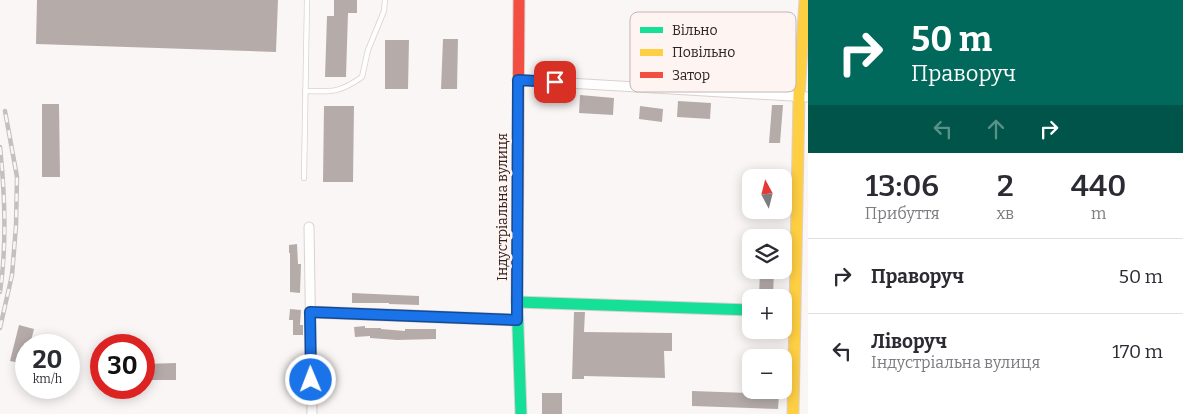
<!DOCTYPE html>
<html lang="uk">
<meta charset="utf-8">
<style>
:root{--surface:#fff;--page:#f7f7f7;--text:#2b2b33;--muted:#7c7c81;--line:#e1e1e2}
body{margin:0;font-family:Bitter,serif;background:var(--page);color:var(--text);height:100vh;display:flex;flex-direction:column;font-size:19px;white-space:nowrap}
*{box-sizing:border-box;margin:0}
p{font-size:16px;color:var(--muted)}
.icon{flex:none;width:28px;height:28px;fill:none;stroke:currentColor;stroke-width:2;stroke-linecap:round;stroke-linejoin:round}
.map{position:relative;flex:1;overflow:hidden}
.drawer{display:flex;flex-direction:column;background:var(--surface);width:375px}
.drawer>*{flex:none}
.guide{background:#00695c;color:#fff;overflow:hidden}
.needle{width:32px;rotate:353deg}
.tools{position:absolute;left:742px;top:169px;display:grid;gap:10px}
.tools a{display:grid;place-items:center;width:50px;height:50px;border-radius:10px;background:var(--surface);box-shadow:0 2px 12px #0003;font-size:25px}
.speed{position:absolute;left:15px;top:334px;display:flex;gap:10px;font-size:25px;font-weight:700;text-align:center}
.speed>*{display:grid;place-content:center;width:65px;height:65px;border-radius:50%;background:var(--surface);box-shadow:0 2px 12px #0003;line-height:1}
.speed small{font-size:12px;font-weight:400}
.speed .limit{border:8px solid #d22;background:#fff;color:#111}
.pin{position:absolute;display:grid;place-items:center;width:42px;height:42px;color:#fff;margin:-21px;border-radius:10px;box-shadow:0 2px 8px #0006}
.me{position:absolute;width:55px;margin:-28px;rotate:359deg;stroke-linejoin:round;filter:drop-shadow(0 0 4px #0008)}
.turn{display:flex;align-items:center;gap:18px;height:105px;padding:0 20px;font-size:22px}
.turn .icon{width:65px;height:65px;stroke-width:2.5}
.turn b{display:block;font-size:35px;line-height:42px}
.lanes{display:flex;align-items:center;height:48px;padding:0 20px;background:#0003;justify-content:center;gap:25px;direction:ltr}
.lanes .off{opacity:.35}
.eta{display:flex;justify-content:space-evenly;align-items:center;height:85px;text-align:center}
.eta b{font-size:30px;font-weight:600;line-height:35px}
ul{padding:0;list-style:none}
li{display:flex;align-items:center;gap:15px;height:75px;padding:0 20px;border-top:1px solid var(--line)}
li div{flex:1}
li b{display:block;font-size:19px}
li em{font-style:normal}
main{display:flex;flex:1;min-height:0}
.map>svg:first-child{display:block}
.building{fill:#b5acaa}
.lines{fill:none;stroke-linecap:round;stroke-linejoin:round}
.lane-casing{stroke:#dbd1cf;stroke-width:6}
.street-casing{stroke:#dbd1cf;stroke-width:11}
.fast-casing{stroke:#dbd1cf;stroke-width:13}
.slow-casing{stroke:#dbd1cf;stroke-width:13}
.jam-casing{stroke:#dbd1cf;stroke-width:13}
.lane{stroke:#fefefe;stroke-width:4.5}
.street{stroke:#fefefe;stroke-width:9}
.fast{stroke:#16e098;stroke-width:11}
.slow{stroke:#ffcf43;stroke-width:11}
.jam{stroke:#f24e42;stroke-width:11}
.rail-casing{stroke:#c3c0c0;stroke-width:4.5}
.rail{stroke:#fef5f3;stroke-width:2.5;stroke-dasharray:8;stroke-linecap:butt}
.route-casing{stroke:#114b97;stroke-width:12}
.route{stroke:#1a73e8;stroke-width:9}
.labels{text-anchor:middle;stroke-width:5;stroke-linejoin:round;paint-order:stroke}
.street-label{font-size:14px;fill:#322320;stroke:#fef5f3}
.key{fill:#fef5f3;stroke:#c1b6b4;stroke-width:1}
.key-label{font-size:14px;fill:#322320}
</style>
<main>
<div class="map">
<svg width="808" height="414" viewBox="0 0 808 414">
<rect width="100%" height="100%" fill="#fbf6f6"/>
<!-- building -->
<g class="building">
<path d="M37,0H278L276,52L36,44Z"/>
<path d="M334,0H357V13H348L346,77H325L327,16H334Z"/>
<path d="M443,39H458L457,89H441Z"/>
<path d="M385,40H409L408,89H385Z"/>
<path d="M580,95L614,98L613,115L579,113Z"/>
<path d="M678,101L711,103L710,119L677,117Z"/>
<path d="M42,104H59L60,177H42Z"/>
<path d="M772,105H783L780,143H769Z"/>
<path d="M324,106H354L353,182H323Z"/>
<path d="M640,106L663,109L662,122L639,119Z"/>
<path d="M297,244L298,264H301L300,293L290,292V253H289V245Z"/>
<path d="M760,270H774L773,297L759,296Z"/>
<path d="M352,293L419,296V305L389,304V303H352Z"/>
<path d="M290,309L301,310L300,325H303V335H293V320H289Z"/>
<path d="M574,312H585L584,332L672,333V351H664L665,378L584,376V379H572Z"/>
<path d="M19,325L34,329L30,345H26L25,364L10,361Z"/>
<path d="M365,326V328H381V329L405,331V329H436V339L397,340L370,338V336L355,337L354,327Z"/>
<path d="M176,363V380H144V364Z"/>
<path d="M692,391L779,394L778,409L692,406Z"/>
<rect x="542" y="393" width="20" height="21"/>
</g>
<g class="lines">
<!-- lane casing -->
<g class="lane-casing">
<g id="lane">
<path d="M305,91C332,92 339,93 362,77L368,50L384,11L385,0"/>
<path d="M304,178L307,0"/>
</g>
</g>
<!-- street casing -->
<g class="street-casing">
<g id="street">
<path d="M517,80L808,97"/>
<path d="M309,227L312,414"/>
</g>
</g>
<!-- fast casing -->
<g class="fast-casing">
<g id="fast">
<path d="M517,299L521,414"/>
<path d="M517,302L751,310"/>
</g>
</g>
<!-- slow casing -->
<g class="slow-casing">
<g id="slow">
<path d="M310,312L517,320"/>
<path d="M793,414L799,96L805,0"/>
</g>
</g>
<!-- jam casing -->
<g class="jam-casing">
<path id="jam" d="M517,299L519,0"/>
</g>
<!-- lane -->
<use href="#lane" class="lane"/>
<!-- street -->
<use href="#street" class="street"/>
<!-- fast -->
<use href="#fast" class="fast"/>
<!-- slow -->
<use href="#slow" class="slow"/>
<!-- jam -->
<use href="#jam" class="jam"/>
<!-- rail casing -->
<g class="rail-casing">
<g id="rail">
<path d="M0,147C5,195 7,244 0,292"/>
<path d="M0,328L12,275L16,226L17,177L5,111"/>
</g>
</g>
<!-- rail -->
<use href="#rail" class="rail"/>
</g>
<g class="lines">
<!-- route casing -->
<g class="route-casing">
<path id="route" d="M311,380L310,312L517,320L518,80L555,82"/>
</g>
<!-- route -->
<use href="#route" class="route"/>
</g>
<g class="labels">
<!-- street labels -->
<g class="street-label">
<text transform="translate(502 207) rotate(-90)" y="5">Індустріальна вулиця</text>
</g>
</g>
<!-- legend -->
<rect x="630" y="12" width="166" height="80" rx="8" class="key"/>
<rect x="640" y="27" width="23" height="6" fill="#16e098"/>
<rect x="640" y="49" width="23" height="7" fill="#ffcf43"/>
<rect x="640" y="72" width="23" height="6" fill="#f24e42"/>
<g class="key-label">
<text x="672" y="35">Вільно</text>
<text x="672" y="57">Повільно</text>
<text x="672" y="80">Затор</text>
</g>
</svg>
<div class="tools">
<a><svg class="needle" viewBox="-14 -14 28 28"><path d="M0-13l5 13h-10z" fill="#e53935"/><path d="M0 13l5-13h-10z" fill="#7c7c81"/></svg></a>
<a><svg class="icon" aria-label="layers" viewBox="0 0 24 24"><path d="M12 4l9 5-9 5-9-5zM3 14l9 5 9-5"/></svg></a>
<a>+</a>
<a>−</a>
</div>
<div class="speed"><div>20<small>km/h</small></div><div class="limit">30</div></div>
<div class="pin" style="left:555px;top:82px;background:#d93025"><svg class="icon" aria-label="arrive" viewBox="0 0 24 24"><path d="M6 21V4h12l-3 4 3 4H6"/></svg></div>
<svg class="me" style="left:311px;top:380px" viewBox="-20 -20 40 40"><circle r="17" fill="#1a73e8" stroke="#fff" stroke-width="3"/><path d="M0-11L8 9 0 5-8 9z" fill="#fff"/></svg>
</div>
<section class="drawer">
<div class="guide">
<div class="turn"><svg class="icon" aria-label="right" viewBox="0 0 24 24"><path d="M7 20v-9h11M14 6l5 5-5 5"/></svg><div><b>50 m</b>Праворуч</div></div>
<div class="lanes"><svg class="icon off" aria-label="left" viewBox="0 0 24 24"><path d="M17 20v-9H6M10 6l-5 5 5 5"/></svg><svg class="icon off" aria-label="ahead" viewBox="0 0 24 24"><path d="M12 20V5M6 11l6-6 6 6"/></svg><svg class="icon" aria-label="right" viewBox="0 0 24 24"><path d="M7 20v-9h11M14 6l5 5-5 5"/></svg></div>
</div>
<div class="eta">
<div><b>13:06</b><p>Прибуття</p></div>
<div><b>2</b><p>хв</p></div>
<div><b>440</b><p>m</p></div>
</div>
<ul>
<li><svg class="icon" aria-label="right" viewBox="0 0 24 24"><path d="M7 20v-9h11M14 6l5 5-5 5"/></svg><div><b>Праворуч</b></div><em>50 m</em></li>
<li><svg class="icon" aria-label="left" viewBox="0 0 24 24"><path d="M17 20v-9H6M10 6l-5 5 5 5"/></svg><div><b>Ліворуч</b><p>Індустріальна вулиця</p></div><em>170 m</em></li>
</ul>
</section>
</main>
